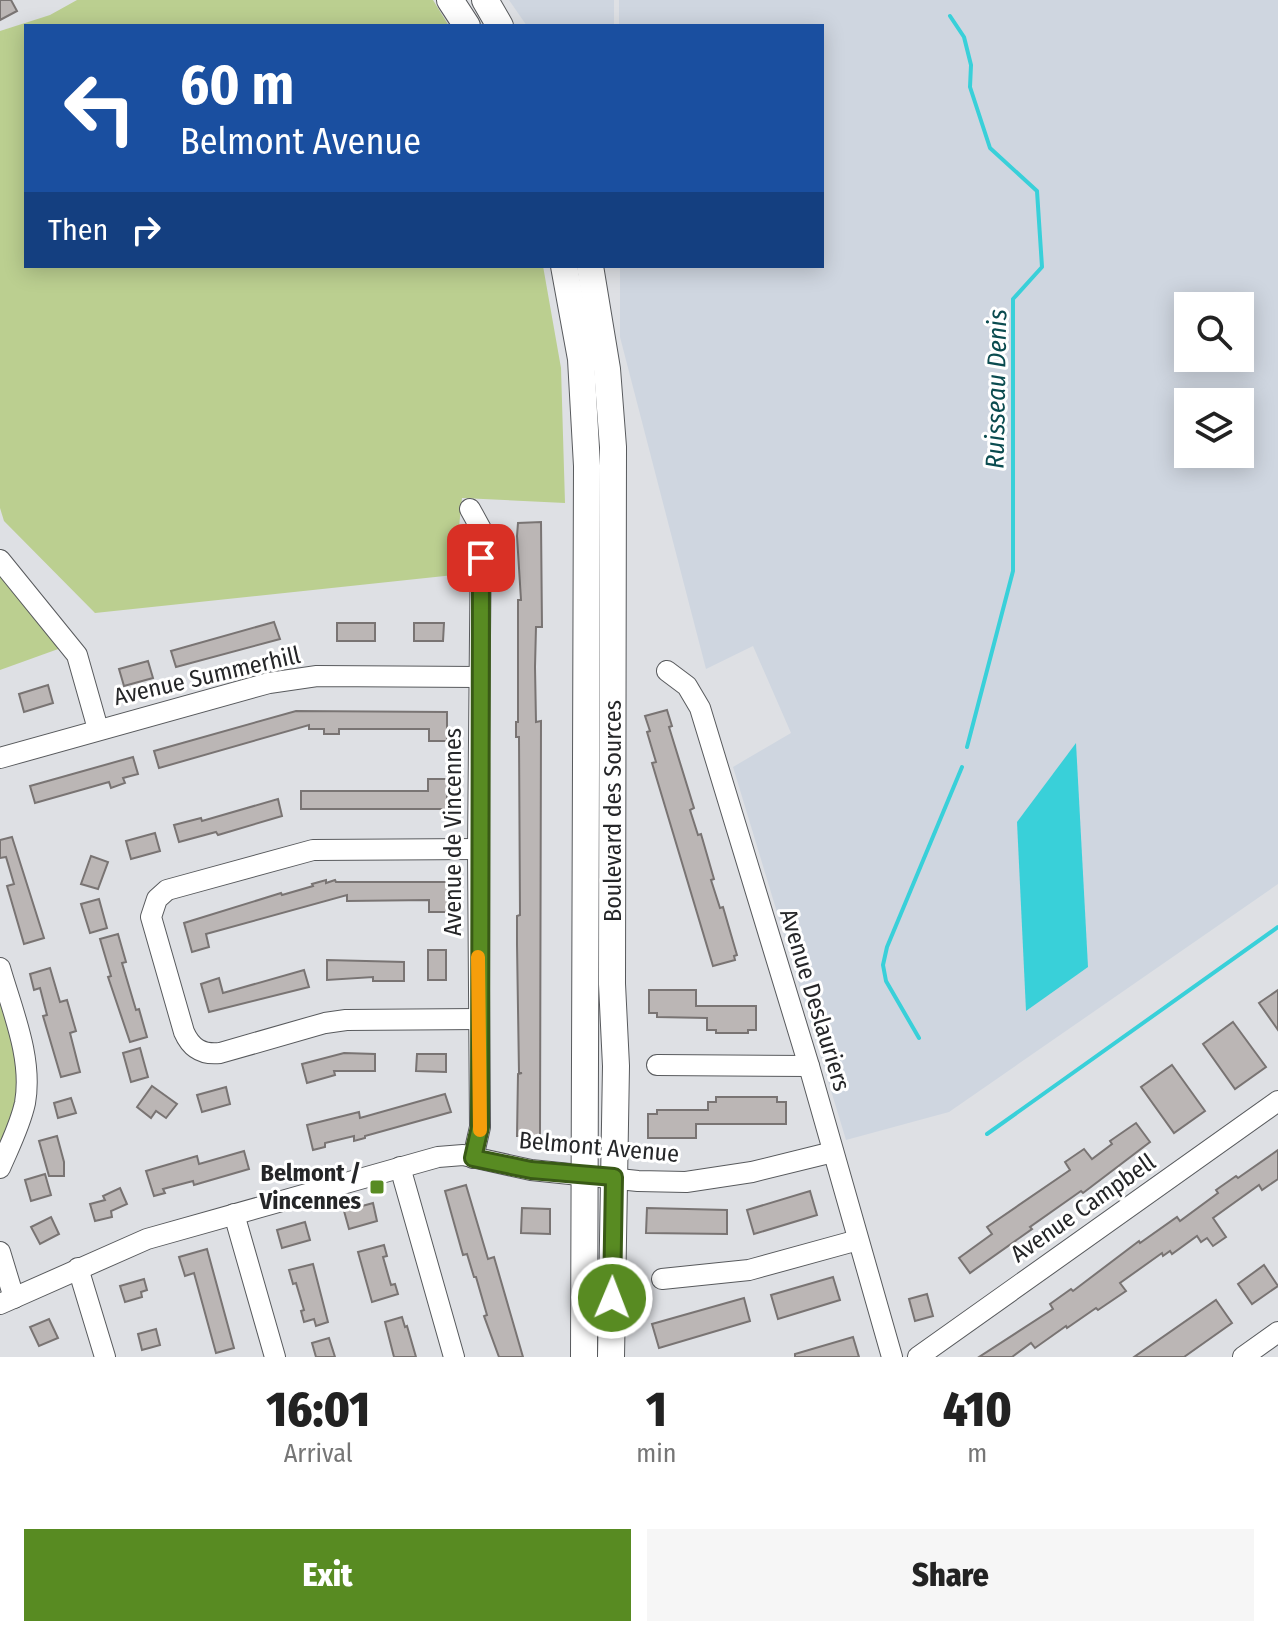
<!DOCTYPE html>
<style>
:root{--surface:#fff;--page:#f6f6f6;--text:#222;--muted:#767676;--accent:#588b22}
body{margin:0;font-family:"Fira Sans Condensed",sans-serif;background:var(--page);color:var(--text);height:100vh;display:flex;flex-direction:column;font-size:30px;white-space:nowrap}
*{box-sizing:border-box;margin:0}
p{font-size:26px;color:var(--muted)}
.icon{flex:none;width:44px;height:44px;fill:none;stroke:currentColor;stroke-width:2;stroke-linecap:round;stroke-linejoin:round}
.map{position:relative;height:1357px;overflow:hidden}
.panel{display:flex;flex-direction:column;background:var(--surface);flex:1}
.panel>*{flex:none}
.guide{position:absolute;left:24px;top:24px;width:800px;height:244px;border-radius:0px;box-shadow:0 4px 20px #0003;background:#1a4fa0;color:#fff;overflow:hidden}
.fabs{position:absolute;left:1174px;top:292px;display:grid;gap:16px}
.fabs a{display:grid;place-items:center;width:80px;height:80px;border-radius:0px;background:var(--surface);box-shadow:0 4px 20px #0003;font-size:40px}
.pin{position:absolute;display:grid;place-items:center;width:68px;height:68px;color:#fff;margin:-34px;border-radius:16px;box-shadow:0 4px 12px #0006}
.me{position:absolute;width:88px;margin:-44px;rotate:1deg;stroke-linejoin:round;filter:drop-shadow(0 0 6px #0008)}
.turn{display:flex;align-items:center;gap:28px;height:168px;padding:0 24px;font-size:36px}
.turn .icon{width:104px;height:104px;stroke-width:2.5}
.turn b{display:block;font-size:56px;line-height:68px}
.then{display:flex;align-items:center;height:76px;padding:0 24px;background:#0003;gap:16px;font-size:30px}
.eta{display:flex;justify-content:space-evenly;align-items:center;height:136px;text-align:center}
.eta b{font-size:48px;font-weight:800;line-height:56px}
.action{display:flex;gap:16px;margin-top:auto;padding:16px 24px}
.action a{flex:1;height:92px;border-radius:0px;background:var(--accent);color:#fff;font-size:32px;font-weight:800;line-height:92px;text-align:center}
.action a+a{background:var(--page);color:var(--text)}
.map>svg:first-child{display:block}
.built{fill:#cfd6e0;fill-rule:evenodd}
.green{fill:#bbcf90}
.water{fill:#39d0d9}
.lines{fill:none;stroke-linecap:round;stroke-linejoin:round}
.stream{stroke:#39d0d9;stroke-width:4}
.building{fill:#bbb6b5;stroke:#797473;stroke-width:2}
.minor-casing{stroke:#585a5d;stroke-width:22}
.major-casing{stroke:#585a5d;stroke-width:28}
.minor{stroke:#fff;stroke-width:20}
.major{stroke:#fff;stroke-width:26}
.route-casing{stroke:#395a16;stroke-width:20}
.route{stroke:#588b22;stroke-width:14}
.slow{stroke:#f59e0b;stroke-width:14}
.poi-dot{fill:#588b22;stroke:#fff;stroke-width:3}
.labels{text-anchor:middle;stroke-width:6;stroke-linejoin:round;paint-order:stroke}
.street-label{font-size:24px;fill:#252628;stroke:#fff}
.poi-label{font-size:24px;font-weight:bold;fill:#252628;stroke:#fff;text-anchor:end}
.water-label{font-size:26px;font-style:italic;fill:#0a4b4f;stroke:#fff}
</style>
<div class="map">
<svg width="1278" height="1357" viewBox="0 0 1278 1357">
<rect width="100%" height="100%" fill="#dee0e4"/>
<!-- built -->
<g class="built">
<path d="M509,0H614V26H527Z"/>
<path d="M619,0H1278V884L949,1112L846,1140L733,767L791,733L753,646L706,669L620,337V266H822V26H619ZM1188,306H1240V358H1188ZM1188,402H1240V454H1188Z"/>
</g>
<!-- green -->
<g class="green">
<path d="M77,0H433L449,26H26V266H543L561,368L565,503L462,498L454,575L95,613L4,521L0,508V31L50,15Z"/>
<path d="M0,576L61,648L0,670Z"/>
<path d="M0,968L25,1059L0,1168Z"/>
</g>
<!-- water -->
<path class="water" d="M1076,743L1088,967L1026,1011L1017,822Z"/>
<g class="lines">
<!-- stream -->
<g class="stream">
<path d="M950,16L964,37L971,65L970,87L990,148L1037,191L1042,267L1013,299V571L967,747"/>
<path d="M919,1038L886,981L883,965L887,947L962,767"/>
<path d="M987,1134L1278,927"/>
</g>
</g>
<!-- building -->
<g class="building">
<path d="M0,0H11L17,11L0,20Z"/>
<path d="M541,522L542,627H536L535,667L536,722L541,721L540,1136H517L518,1074L522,1073H519L517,944V916L520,915L519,737H516V722H518V600H521L517,536L518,523Z"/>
<path d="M274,622L280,639L176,667L171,651Z"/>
<rect x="337" y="623" width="38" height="18"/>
<path d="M414,623H444L443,641H414Z"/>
<path d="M148,661L153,678L124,686L119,669Z"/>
<path d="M48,685L53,703L24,712L19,694Z"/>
<path d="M667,710L672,726L669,727L694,808L690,810L698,835L701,834L714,879L711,880L720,908L723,907L737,955L734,956L735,960L713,966L652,763L656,762L647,732L650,731L645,716Z"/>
<path d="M296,711L447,712V741H429V729H339V734H324V729H309V725L159,768L154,751Z"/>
<path d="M133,757L138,774L123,778L125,783L111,788L109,782L35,803L30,786Z"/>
<path d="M428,779H447V809H301V791H428Z"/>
<path d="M278,799L282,816L218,835L216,832L179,842L174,825L201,818L202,821Z"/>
<path d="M155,833L160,851L131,859L126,841Z"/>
<path d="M12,837L44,938L24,944L7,886L14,884L6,857L0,858V840Z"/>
<path d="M91,856L108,862L98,889L81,884Z"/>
<path d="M326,880V883L335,880L336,882H447V912H429V900L347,901V895L206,934L209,947L192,952L184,923L281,893L282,895L313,886L312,884Z"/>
<path d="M99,899L107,928L90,933L81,904Z"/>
<path d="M118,934L126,962L122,963L136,1010L139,1009L147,1037L130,1042L108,977L111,976L100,939Z"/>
<rect x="428" y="950" width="18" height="30"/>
<path d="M327,960L404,962V981H373V977L327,980Z"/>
<path d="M50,968L60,1002L67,1000L76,1031L70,1033L80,1072L61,1077L43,1016L47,1015L40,988L34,990L30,974Z"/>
<path d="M304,970L309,987L209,1012L201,984L219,978L223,993Z"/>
<path d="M649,990H696V1006H756V1030H748V1033H716V1030H707V1018L657,1017V1013H649Z"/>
<path d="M1278,990V1030L1259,1003Z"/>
<path d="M1233,1022L1266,1067L1235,1089L1203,1044Z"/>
<path d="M140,1048L148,1077L131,1082L123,1053Z"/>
<path d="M344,1053L375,1054V1071H334L335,1075L307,1083L302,1064Z"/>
<path d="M417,1054H446V1072L416,1071Z"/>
<path d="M1172,1065L1205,1111L1174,1133L1141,1087Z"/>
<path d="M152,1086L177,1104L166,1118L156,1111L151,1118L137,1107Z"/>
<path d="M226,1087L230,1104L202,1112L197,1095Z"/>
<path d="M445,1094L451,1112L365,1136V1138L354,1141V1136L325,1143V1147L313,1150L307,1125L359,1112L360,1118Z"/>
<path d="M716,1097H777V1102H786V1124H696V1138H648V1114H657V1110H708V1102H716Z"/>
<path d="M71,1098L76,1113L58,1118L54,1103Z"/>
<path d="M1136,1123L1150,1142L1083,1193L1081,1191L1030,1227L1032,1229L970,1273L959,1258L992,1234L987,1227L1070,1170L1065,1162L1084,1149L1092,1159L1112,1144L1110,1141Z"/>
<path d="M57,1136L64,1162V1176H49L39,1141Z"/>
<path d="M1278,1150V1179L1262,1190L1259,1185L1213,1218L1226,1237L1213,1246L1207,1238L1201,1242L1197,1236L1172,1254L1170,1251L1163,1256L1162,1253L1120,1283L1126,1291L1098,1310L1096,1308L1067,1328L1066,1326L1035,1348L1031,1343L1012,1357H979L1053,1309L1050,1304L1071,1289L1073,1291L1139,1241L1140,1243L1177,1217L1180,1221L1218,1193L1216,1190L1236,1176L1238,1178Z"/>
<path d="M244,1151L249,1169L194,1185L193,1181L163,1189L165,1193L154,1196L146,1171L197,1156L199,1164Z"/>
<path d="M45,1174L51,1195L31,1201L25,1180Z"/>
<path d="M466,1185L488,1259L494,1257L523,1357H499L484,1316L487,1315L476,1277H474L467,1254L463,1255L445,1191Z"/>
<path d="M120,1188L127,1204L111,1211L112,1217L95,1221L90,1204L105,1200L103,1196Z"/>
<path d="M810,1191L817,1215L754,1234L747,1210Z"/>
<path d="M373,1203L377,1221L349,1229L344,1211Z"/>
<path d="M522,1208L550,1209V1234L521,1233Z"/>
<path d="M647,1208L727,1210V1234L646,1233Z"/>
<path d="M51,1217L59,1234L40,1244L31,1227Z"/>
<path d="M305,1222L310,1240L282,1248L277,1230Z"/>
<path d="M384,1245L387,1256L383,1257L391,1285L395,1284L398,1294L372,1302L358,1252Z"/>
<path d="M207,1249L234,1348L216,1353L194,1273L185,1276L179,1257Z"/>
<path d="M313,1264L328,1322L316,1326L314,1319L304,1322L301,1311L304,1310L296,1283L293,1284L289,1270Z"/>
<path d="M1264,1265L1278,1286L1252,1304L1238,1284Z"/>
<path d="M833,1277L840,1300L778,1319L771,1295Z"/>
<path d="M144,1279L147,1290L141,1292L142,1297L125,1302L120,1286Z"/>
<path d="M927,1294L933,1316L915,1321L909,1299Z"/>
<path d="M744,1298L750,1321L659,1348L652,1324Z"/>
<path d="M1216,1300L1232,1323L1184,1357H1134Z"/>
<path d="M402,1317L405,1327L407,1326L416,1357H394L385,1322Z"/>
<path d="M49,1319L58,1338L39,1346L30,1327Z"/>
<path d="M156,1329L160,1345L142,1350L138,1334Z"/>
<path d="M853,1337L859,1357H795V1354Z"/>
<path d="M329,1338L335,1357H316L312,1343Z"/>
</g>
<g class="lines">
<!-- minor casing -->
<g class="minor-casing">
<g id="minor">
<path d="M470,509L481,529L478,849L480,1127L473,1158"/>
<path d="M0,560L77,655L98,729"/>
<path d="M667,671L687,686L700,708L809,1066L892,1357"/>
<path d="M0,758L269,683L317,676L479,677"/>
<path d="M478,849L313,850L167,890L157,899L151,917L184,1032C191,1048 202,1055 220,1053L325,1023L346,1020L479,1019"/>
<path d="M0,968C12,1010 33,1058 25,1103C20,1126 9,1147 0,1168"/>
<path d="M657,1065L809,1066"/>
<path d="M400,1167L454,1357"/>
<path d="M234,1214L275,1357"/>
<path d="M0,1252L14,1298"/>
<path d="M78,1268L105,1357"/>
<path d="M662,1279L749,1270L858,1240"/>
<path d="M0,1304L147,1239L438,1157L463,1155L531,1170L638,1181L686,1182L752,1172L833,1152"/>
<path d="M918,1357L1278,1101"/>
<path d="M1243,1357L1278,1332"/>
</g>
</g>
<!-- major casing -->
<g class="major-casing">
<g id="major">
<path d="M450,0L467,26"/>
<path d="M485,0L500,26"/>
<path d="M564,266L581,359L587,466L584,1357"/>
<path d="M590,266L607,369L613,447L612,984L616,1066L611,1357"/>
</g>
</g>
<!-- minor -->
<use href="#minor" class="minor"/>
<!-- major -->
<use href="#major" class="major"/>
</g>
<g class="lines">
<!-- route casing -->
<g class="route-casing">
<path id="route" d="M481,558L480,1127L473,1158L531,1170L614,1177L612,1298"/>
</g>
<!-- route -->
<use href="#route" class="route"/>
<!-- slow -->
<path class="slow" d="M478,957L480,1130"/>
</g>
<!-- markers -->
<rect class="poi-dot" x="369" y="1179" width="16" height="16" rx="4"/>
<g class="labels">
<!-- street labels -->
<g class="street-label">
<text transform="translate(207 676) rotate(-13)" y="8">Avenue Summerhill</text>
<text transform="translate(613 811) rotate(-90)" y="8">Boulevard des Sources</text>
<text transform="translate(453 832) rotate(-90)" y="8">Avenue de Vincennes</text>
<text transform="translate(815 1000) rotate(73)" y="8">Avenue Deslauriers</text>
<text transform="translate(599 1147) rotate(5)" y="8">Belmont Avenue</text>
<text transform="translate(1083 1208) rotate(-35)" y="8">Avenue Campbell</text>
</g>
<!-- poi labels -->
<g class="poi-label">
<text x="361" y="1181">Belmont /<tspan x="361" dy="28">Vincennes</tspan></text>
</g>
<!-- water labels -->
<g class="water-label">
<text transform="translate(996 389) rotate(-89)" y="9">Ruisseau Denis</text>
</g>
</g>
</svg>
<div class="fabs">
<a><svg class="icon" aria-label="search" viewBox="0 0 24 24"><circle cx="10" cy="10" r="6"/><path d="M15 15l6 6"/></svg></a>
<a><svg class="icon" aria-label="layers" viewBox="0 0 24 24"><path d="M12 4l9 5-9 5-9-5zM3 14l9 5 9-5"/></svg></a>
</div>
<div class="pin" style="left:481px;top:558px;background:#d93025"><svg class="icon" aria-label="arrive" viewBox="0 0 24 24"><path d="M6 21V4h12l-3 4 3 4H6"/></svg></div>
<svg class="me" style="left:612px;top:1298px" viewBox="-20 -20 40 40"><circle r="17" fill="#588b22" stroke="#fff" stroke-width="3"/><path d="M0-11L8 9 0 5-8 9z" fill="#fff"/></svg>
<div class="guide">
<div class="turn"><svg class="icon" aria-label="left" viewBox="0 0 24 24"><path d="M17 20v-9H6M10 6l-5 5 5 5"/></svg><div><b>60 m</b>Belmont Avenue</div></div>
<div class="then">Then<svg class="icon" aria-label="right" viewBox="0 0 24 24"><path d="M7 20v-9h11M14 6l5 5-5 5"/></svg></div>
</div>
</div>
<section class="panel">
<div class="eta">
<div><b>16:01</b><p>Arrival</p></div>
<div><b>1</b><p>min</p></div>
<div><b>410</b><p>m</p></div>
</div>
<div class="action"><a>Exit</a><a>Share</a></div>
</section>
